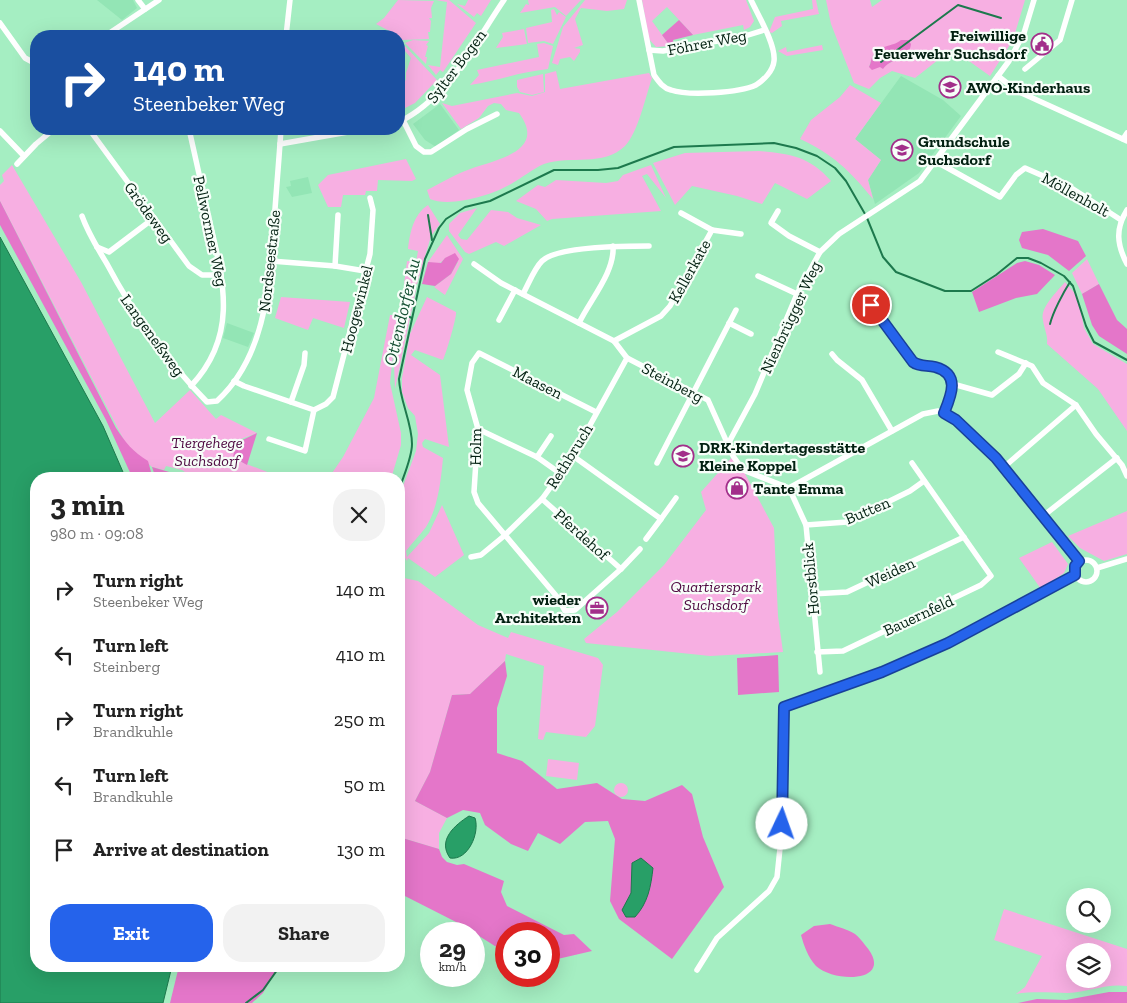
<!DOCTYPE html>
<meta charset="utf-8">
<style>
:root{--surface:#fff;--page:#f2f2f2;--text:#222;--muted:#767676;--accent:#2563eb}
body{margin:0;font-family:"Zilla Slab",serif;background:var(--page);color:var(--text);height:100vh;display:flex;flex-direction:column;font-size:19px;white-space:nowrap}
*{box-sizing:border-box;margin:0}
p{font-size:16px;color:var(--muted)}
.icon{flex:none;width:28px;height:28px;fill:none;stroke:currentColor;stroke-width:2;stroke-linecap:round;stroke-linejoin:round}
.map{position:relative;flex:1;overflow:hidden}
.details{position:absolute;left:30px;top:472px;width:375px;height:500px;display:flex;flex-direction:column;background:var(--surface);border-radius:20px;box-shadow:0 5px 20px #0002}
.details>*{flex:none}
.top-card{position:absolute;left:30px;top:30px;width:375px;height:105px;border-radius:20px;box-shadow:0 5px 20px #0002;background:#1a4fa0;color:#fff;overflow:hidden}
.tools{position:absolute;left:1066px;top:888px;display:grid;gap:10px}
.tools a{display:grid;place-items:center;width:45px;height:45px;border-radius:50%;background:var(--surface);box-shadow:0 5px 20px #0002;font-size:25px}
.speed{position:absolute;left:420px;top:922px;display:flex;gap:10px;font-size:25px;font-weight:700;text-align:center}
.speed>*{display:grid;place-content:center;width:65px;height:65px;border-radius:50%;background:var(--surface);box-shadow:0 5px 20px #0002;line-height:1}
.speed small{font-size:12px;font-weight:400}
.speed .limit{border:8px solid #d22;background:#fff;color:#111}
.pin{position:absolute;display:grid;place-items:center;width:42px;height:42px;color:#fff;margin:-21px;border:2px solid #fff;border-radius:50%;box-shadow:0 1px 5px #0007}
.me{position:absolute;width:55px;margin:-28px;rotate:3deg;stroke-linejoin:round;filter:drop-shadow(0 0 4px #0008)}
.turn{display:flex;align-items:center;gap:18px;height:105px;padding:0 20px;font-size:22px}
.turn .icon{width:65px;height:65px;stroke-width:2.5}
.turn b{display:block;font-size:35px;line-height:42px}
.round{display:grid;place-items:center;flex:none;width:52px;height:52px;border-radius:20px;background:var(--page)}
.overview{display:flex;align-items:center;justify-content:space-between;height:85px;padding:0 20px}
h1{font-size:30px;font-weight:700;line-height:38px}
.primary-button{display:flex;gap:10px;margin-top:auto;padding:10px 20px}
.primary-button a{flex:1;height:58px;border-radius:20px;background:var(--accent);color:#fff;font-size:20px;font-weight:700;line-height:58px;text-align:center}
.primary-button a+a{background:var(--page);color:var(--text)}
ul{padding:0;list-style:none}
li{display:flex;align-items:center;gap:15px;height:65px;padding:0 20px}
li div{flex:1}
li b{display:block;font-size:19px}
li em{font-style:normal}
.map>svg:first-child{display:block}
.built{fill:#93e5b5}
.green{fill:#f7afe2;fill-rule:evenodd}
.forest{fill:#e476c9}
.water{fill:#289f67;stroke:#1d794d}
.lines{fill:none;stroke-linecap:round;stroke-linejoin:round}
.stream{stroke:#1d794d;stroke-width:2}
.minor{stroke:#fff;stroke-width:5.5}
.route-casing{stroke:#184099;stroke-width:12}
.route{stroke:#2563eb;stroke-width:9}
.labels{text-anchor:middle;stroke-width:4.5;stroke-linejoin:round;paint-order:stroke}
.poi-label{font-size:16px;font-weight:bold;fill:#022011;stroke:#f7fef9;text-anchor:start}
.street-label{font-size:16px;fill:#022011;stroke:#f7fef9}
.park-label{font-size:16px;font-style:italic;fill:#4e0841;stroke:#f7fef9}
.water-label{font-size:18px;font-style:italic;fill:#155033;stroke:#f7fef9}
</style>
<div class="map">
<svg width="1127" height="1003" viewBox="0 0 1127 1003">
<rect width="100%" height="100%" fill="#a5eec2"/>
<!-- built -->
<g class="built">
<path d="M97,0H133L137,8L122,20Z"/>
<path d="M901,76L943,100L961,116L919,173L875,204L868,180L881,160L855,139Z"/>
<path d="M440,104L459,130L436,147L425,140L413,124Z"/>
<path d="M308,177L312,193L292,197L286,187L291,186L290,181Z"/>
<path d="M227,323L254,333L248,347L223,338Z"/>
</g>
<!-- green -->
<g class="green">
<path d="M398,0L434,1L431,8L432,18H429L431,21L430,32H428L429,39L402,40L399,36L376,24L384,18Z"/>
<path d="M436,0H449L476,23L443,72L440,70L436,75L428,65L440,67L447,2Z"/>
<path d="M468,0H491L481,16L477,13L474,17L457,4L465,6Z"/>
<path d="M528,0H581L566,16L555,7L520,13L526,4L529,5Z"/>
<path d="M585,0H627L624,9L607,11L581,8L575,19L583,45L574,48L580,49V52L574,61L570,57L560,59L558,65L552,63L563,27Z"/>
<path d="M642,0H746L754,21L750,27L744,30L743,25L693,35L667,7L652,21L670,46L656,47L649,39Z"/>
<path d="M812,0H816L819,14L781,21L782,26L772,33L769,32L775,17L813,9Z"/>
<path d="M826,0H870L872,7L882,0H1025L1013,40L990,76L952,49L915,78L892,71L880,78L869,89L854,83L831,24ZM896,45L892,62L880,67H869L873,55Z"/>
<path d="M554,9L557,15L559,12L566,17L553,44L544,41L528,43L526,28L552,22L551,10Z"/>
<path d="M524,29L527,44L496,48L503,37L502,33Z"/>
<path d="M413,40L429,41L426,45L428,46L425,57H427L426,64L405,43Z"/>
<path d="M544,43L553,46L548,69C519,72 497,81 470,85L479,75L477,70L539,57L537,44Z"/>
<path d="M822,45L823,50L787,56L778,51L786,47L787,52Z"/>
<path d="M405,46L437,80L415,103L399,111V95L406,79V73L411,58L405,51L400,53Z"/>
<path d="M556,71L560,89L649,73L652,78C646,95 638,133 625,146C603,167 571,155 544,164C532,169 522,178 511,184C493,195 450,208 430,199L427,190C439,184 452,176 465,171C490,160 549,154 519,113L506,110L501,104L494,103L488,106L479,118L461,129L442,103L452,106L517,93L532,96L545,92V74Z"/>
<path d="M543,74L544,92L532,95L520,92L517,87V80Z"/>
<path d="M850,85L881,103L855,139L881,160L868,180L873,199C850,171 833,154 800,139L811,120L840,97Z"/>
<path d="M759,151C790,154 809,156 831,181L807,199L775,183L762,204L737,196L692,186L675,205L653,163L685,153Z"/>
<path d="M406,159L416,179L412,181L378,180L377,191H366L365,195H343L341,207H328L318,185L328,175Z"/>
<path d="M12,165L81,282L155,423L190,390L216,419L221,415L257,433L241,439L239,461L285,479H195L182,470L166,466L164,470L152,467L126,444L0,201V185L4,181L2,175Z"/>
<path d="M651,165L666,198L647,174L642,176L661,211L552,219L547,221L536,209L516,201L538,185L545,187L556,180L606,183L618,181L623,175Z"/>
<path d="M428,205L440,224L431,236L417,284H404L407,261L416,262L418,251L408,249C410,233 413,215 428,205Z"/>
<path d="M477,208L458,235L461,239L467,240L491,210L508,212L517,218L541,225L504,246L496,242L469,254L465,252L449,231V224L460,213Z"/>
<path d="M447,235L463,259L445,295L434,287L451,274L458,262L445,258C440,265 436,264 428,262Z"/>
<path d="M1087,259L1099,284L1082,294L1072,273Z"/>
<path d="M1065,282L1078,297L1084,328L1093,344L1127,364V431L1098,389L1047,344C1048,335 1044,329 1043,320C1040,307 1057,292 1065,282Z"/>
<path d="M410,287L416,290L395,389L394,365L404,289Z"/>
<path d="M281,297L350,302L344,328L313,318L308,330L275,318Z"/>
<path d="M427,297L456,312C457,317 446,354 443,360L415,350L411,355L440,375L449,447L425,439L422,443L423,447L443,458C441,480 438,508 426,527C420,535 412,543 406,551L407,557L429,533L442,505L464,555L435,577L408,558L407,561L399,548V497L416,451L418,434L415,416L408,408L402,392V378L410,334Z"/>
<path d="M390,315H397L390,383L401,433V445L391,479H328L343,457L374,398Z"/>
<path d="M733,456L743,470L774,528L778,616L783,652L710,656L586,643L584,639L617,612L664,565L706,510L701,492Z"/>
<path d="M1127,511V554L1104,561L1080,548L1068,536Z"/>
<path d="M1052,542L1068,564L1064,573L1041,589L1019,558Z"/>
<path d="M399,577L418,581L478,625L508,638L511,632L598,658L603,665L595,726L586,737L546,732L543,740L538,739L544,666L506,654L505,661L470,694L452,695L430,772L415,801L447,818L439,833V849L399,837Z"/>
<path d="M548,759L579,763L577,780L546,776Z"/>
<circle cx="621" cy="790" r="7"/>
<path d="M1004,909L1127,949V986C1107,983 1088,992 1068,993C1051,993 1034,991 1016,994L1025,987L1042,956L994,940ZM1102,951V979H1075V951Z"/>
</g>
<!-- forest -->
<g class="forest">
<path d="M679,20L693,35L673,40L674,45L670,46L662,35Z"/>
<path d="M901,40H908L911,44C909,61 891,57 883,69L880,67L872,70L869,67C871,63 871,59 873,55C878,45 893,47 901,40Z"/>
<path d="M0,201L116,428C125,442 133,452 148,461L153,479H133L106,420L0,225Z"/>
<path d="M1043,229L1078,241L1086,256L1069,271L1048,255L1022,248L1019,240L1022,232Z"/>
<path d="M455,253L459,259L451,274L435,286L422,284L428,262L441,263L445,258Z"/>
<path d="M1025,261L1039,265L1055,275L1037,294L1016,298L979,312L972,292L1017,263Z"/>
<path d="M1099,284L1117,320L1127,329V354L1099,336L1092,325L1082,294Z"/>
<path d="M257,433L247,465L233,457L236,443Z"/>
<path d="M152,467L183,476L186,479H156Z"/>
<path d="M778,655L779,692L738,695L737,658Z"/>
<path d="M505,661L507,676L497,708V753L522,761L557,789L597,783L622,799L645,801L682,785L692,794L703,837L724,887L672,959L619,919L610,901L615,839L608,821L585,822L560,844L538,833L528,851L511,844L485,825L480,813L463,810L447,818L415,801L430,772L452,695L470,694Z"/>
<path d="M399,837L439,849L442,857L447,862L457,865L464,864L504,881L501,892L507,906L564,935L574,934L592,951L549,961V934H506V953L460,924L399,893Z"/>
<path d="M830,924C838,927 847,929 855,934C859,937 862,941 865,945C897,982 836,984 816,966C808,957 804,946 801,935L814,926Z"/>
<path d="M179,966H279L263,993L252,1003H170Z"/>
<path d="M1109,992H1127V1003H1018L1037,999L1066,1000Z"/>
</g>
<!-- water -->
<g class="water">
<path d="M0,237L103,426L126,479H36V966H172L163,1003H0Z"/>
<path d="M469,816L475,818C480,833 468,861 450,858C437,840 455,825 469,816Z"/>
<path d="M641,858L653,868C651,886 648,903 635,917H626L622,910L631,893L632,863Z"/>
</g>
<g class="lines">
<!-- stream -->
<g class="stream">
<path d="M881,62L958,5L1001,18"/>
<path d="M428,215L432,240"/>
<path d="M867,218L883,257L896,272L945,291H971L996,275L1017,258H1028L1041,263L1064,276L1073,286L1086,326L1094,342L1127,360"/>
<path d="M405,315L412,318"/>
<path d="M1050,324C1053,312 1063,293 1070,282"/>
<path d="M399,490C403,477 412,458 412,444C412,422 400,402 399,379L425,259L439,228L446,219L465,207L490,201L554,170H598L618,168L674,147L774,143L796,148L817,156L835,168L846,181L865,214"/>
<path d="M246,1003L263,990L280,966"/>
</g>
<!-- minor -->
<g class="minor">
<path d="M138,0L145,9"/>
<path d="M639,0L654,75C659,82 663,88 671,90C688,96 739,93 756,85C764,80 773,71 774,61C776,45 758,15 751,0"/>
<path d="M0,23L25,58L36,64"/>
<path d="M105,36L159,0"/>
<path d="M286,36L290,0"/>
<path d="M649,50L663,51L745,36L764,30"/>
<path d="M1025,69L1060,40L1072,0"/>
<path d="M998,76L1017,91L1127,141"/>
<path d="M403,120L416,146L424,152H431L467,129L497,114"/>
<path d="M399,122C448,98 474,44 504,0"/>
<path d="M89,129L189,266L202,275H221"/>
<path d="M189,129C196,160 203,191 210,223C224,283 238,336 191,386"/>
<path d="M0,131L24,156"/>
<path d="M1123,139L1127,133"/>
<path d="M280,144L365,129"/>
<path d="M935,161L1000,197L1016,175L1025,168L1073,189L1121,220"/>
<path d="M17,164L36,144L54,129"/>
<path d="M1127,210C1115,229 1117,245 1127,264"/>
<path d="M778,211L771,223L789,236L820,252"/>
<path d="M82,216C88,233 98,249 107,264C134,315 167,361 207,402L217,401C266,356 269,286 274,224C276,192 279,161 281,129"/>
<path d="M712,230L741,234"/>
<path d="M97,247L109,252L154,218"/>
<path d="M271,261L335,266L365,271"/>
<path d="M474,264L501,283L614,341L627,358L708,400L733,456L743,470L789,488L923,414L938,411L957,420L996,458L1079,561"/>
<path d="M335,266L338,215"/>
<path d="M758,276L797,294"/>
<path d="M861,291L913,362C920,368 927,365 935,367C961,374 951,396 944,413"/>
<path d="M523,294C529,283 534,269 542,261C557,246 627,246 649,246"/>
<path d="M499,320L515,290"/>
<path d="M579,323C590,300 615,272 613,246"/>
<path d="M729,323L751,334"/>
<path d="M614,341L661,316L670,306L712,230L681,213"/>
<path d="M998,352L1032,366L1043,383L1076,405L1096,434L1122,465L1127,476"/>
<path d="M832,354L837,360L862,380L892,431"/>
<path d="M234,381L244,386L314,410L326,404L333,397L370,254L373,210L370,198"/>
<path d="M953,384L992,395L1019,374L1026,363"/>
<path d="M291,402L304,365L305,353"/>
<path d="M596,412L479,353L472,363L467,390L478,429L474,492L478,503L558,598L565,611L575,610L621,569"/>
<path d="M478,429L537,457L561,474"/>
<path d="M269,439L305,451L314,410"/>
<path d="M728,444L755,394L797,294L820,252L839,234L920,181L1009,61L1024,33L1034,0"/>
<path d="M573,456L661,519L676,498"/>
<path d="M537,457L551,436"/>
<path d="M657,463L736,310"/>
<path d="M1004,467L1076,405"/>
<path d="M789,488L806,525L820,672"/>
<path d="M542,499L621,569L640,549"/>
<path d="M1043,516L1117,458"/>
<path d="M806,525L847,522L910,491L924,481"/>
<path d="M646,539L661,519"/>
<path d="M471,557L481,555L504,536L542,499L573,456L627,358"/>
<circle cx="1086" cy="571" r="11"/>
<path d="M1097,568L1127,559"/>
<path d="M812,594L847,592L964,537"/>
<path d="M545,604H560"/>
<path d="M817,652L843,651L981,585L991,576L912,463"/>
<path d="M697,970L717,938L769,891L777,877L784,810L783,707L882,672L948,643L1075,575"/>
</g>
</g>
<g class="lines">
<!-- route casing -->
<g class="route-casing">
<path id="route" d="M782,824L784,707L882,672L948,643L1075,575V566L1079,561L996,458L956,420L944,413C951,396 961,374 935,367C927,365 920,367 913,362L871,305"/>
</g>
<!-- route -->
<use href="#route" class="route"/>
</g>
<!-- icons -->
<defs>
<g id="civic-ring" transform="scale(1.125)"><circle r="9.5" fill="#f7fef9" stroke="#a22f8a" stroke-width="1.5"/><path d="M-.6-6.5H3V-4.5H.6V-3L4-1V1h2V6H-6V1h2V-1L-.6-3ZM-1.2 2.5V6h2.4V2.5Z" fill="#a22f8a"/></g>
<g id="school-ring" transform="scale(1.125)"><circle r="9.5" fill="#f7fef9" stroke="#a22f8a" stroke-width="1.5"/><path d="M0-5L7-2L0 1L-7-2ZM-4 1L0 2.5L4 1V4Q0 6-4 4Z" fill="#a22f8a"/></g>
<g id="shop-ring" transform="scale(1.125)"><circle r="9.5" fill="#f7fef9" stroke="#a22f8a" stroke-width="1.5"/><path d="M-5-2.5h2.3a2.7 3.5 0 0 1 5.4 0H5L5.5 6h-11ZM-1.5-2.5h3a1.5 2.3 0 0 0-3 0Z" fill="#a22f8a"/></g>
<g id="office-ring" transform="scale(1.125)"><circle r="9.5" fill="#f7fef9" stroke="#a22f8a" stroke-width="1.5"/><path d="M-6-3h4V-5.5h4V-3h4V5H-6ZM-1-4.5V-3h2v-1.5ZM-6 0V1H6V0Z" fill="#a22f8a"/></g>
</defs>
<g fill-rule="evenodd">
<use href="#civic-ring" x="1042" y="44"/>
<use href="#school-ring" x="950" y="87"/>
<use href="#school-ring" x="902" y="150"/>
<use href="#school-ring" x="683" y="456"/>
<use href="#shop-ring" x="737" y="488"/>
<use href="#office-ring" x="597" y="608"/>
</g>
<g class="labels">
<!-- poi labels -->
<g class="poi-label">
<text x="1026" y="41" text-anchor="end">Freiwillige<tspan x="1026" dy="18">Feuerwehr Suchsdorf</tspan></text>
<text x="966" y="93">AWO-Kinderhaus</text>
<text x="918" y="147">Grundschule<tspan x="918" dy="18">Suchsdorf</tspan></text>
<text x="699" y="453">DRK-Kindertagesstätte<tspan x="699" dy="18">Kleine Koppel</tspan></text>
<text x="753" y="494">Tante Emma</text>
<text x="581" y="605" text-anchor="end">wieder<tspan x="581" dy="18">Architekten</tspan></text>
</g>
<!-- street labels -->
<g class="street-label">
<text transform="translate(707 42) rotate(-11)" y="6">Föhrer Weg</text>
<text transform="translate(456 66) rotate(-53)" y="6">Sylter Bogen</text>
<text transform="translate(1076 194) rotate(29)" y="6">Möllenholt</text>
<text transform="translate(149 212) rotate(54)" y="6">Grödeweg</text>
<text transform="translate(211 231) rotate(78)" y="6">Pellwormer Weg</text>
<text transform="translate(269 261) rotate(-84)" y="6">Nordseestraße</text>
<text transform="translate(689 271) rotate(-61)" y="6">Kellerkate</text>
<text transform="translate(356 309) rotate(-76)" y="6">Hoogewinkel</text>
<text transform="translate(790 317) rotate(-65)" y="6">Nienbrügger Weg</text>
<text transform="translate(153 335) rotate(54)" y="6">Langeneßweg</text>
<text transform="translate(538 382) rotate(27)" y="6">Maasen</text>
<text transform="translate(673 382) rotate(28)" y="6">Steinberg</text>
<text transform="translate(475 447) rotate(-89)" y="6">Holm</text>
<text transform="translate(569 456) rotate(-58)" y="6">Rethbruch</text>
<text transform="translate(867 510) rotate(-23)" y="6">Butten</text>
<text transform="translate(582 534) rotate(42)" y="6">Pferdehof</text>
<text transform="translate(890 572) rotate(-25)" y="6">Weiden</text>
<text transform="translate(810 579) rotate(-95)" y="6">Horstblick</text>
<text transform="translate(918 615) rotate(-25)" y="6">Bauernfeld</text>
</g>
<!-- park labels -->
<g class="park-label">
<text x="207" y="448">Tiergehege<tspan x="207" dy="18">Suchsdorf</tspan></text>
<text x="716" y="592">Quartierspark<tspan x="716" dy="18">Suchsdorf</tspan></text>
</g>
<!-- water labels -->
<g class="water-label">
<text transform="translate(402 312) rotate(-77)" y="6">Ottendorfer Au</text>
</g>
</g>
</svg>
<div class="tools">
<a><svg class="icon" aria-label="search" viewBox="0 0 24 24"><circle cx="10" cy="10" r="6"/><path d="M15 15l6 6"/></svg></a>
<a><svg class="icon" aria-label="layers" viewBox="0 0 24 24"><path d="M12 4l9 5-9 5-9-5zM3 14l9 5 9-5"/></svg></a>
</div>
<div class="speed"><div>29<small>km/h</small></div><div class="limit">30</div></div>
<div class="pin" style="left:871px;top:305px;background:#d93025"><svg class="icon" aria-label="arrive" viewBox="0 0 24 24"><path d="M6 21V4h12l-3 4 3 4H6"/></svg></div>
<svg class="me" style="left:782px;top:824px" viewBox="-20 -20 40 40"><circle r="19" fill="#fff"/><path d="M0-13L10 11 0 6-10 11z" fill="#2563eb"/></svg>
<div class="top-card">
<div class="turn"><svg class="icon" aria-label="right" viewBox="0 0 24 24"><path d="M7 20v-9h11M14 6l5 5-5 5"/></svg><div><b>140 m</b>Steenbeker Weg</div></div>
</div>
<section class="details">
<div class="overview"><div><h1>3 min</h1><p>980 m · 09:08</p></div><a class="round"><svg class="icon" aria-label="close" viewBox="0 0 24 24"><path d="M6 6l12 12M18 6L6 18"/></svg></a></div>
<ul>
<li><svg class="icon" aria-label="right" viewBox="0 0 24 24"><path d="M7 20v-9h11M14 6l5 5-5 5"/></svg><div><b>Turn right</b><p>Steenbeker Weg</p></div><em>140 m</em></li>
<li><svg class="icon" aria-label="left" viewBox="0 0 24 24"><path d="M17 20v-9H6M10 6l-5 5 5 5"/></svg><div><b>Turn left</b><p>Steinberg</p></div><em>410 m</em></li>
<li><svg class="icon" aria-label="right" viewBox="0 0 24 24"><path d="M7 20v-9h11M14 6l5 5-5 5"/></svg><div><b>Turn right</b><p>Brandkuhle</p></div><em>250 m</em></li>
<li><svg class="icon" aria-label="left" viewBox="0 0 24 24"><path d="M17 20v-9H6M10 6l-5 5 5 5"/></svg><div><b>Turn left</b><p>Brandkuhle</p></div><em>50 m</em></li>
<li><svg class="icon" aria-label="arrive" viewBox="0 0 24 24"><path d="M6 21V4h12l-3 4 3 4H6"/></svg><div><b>Arrive at destination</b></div><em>130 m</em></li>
</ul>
<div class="primary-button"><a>Exit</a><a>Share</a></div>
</section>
</div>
